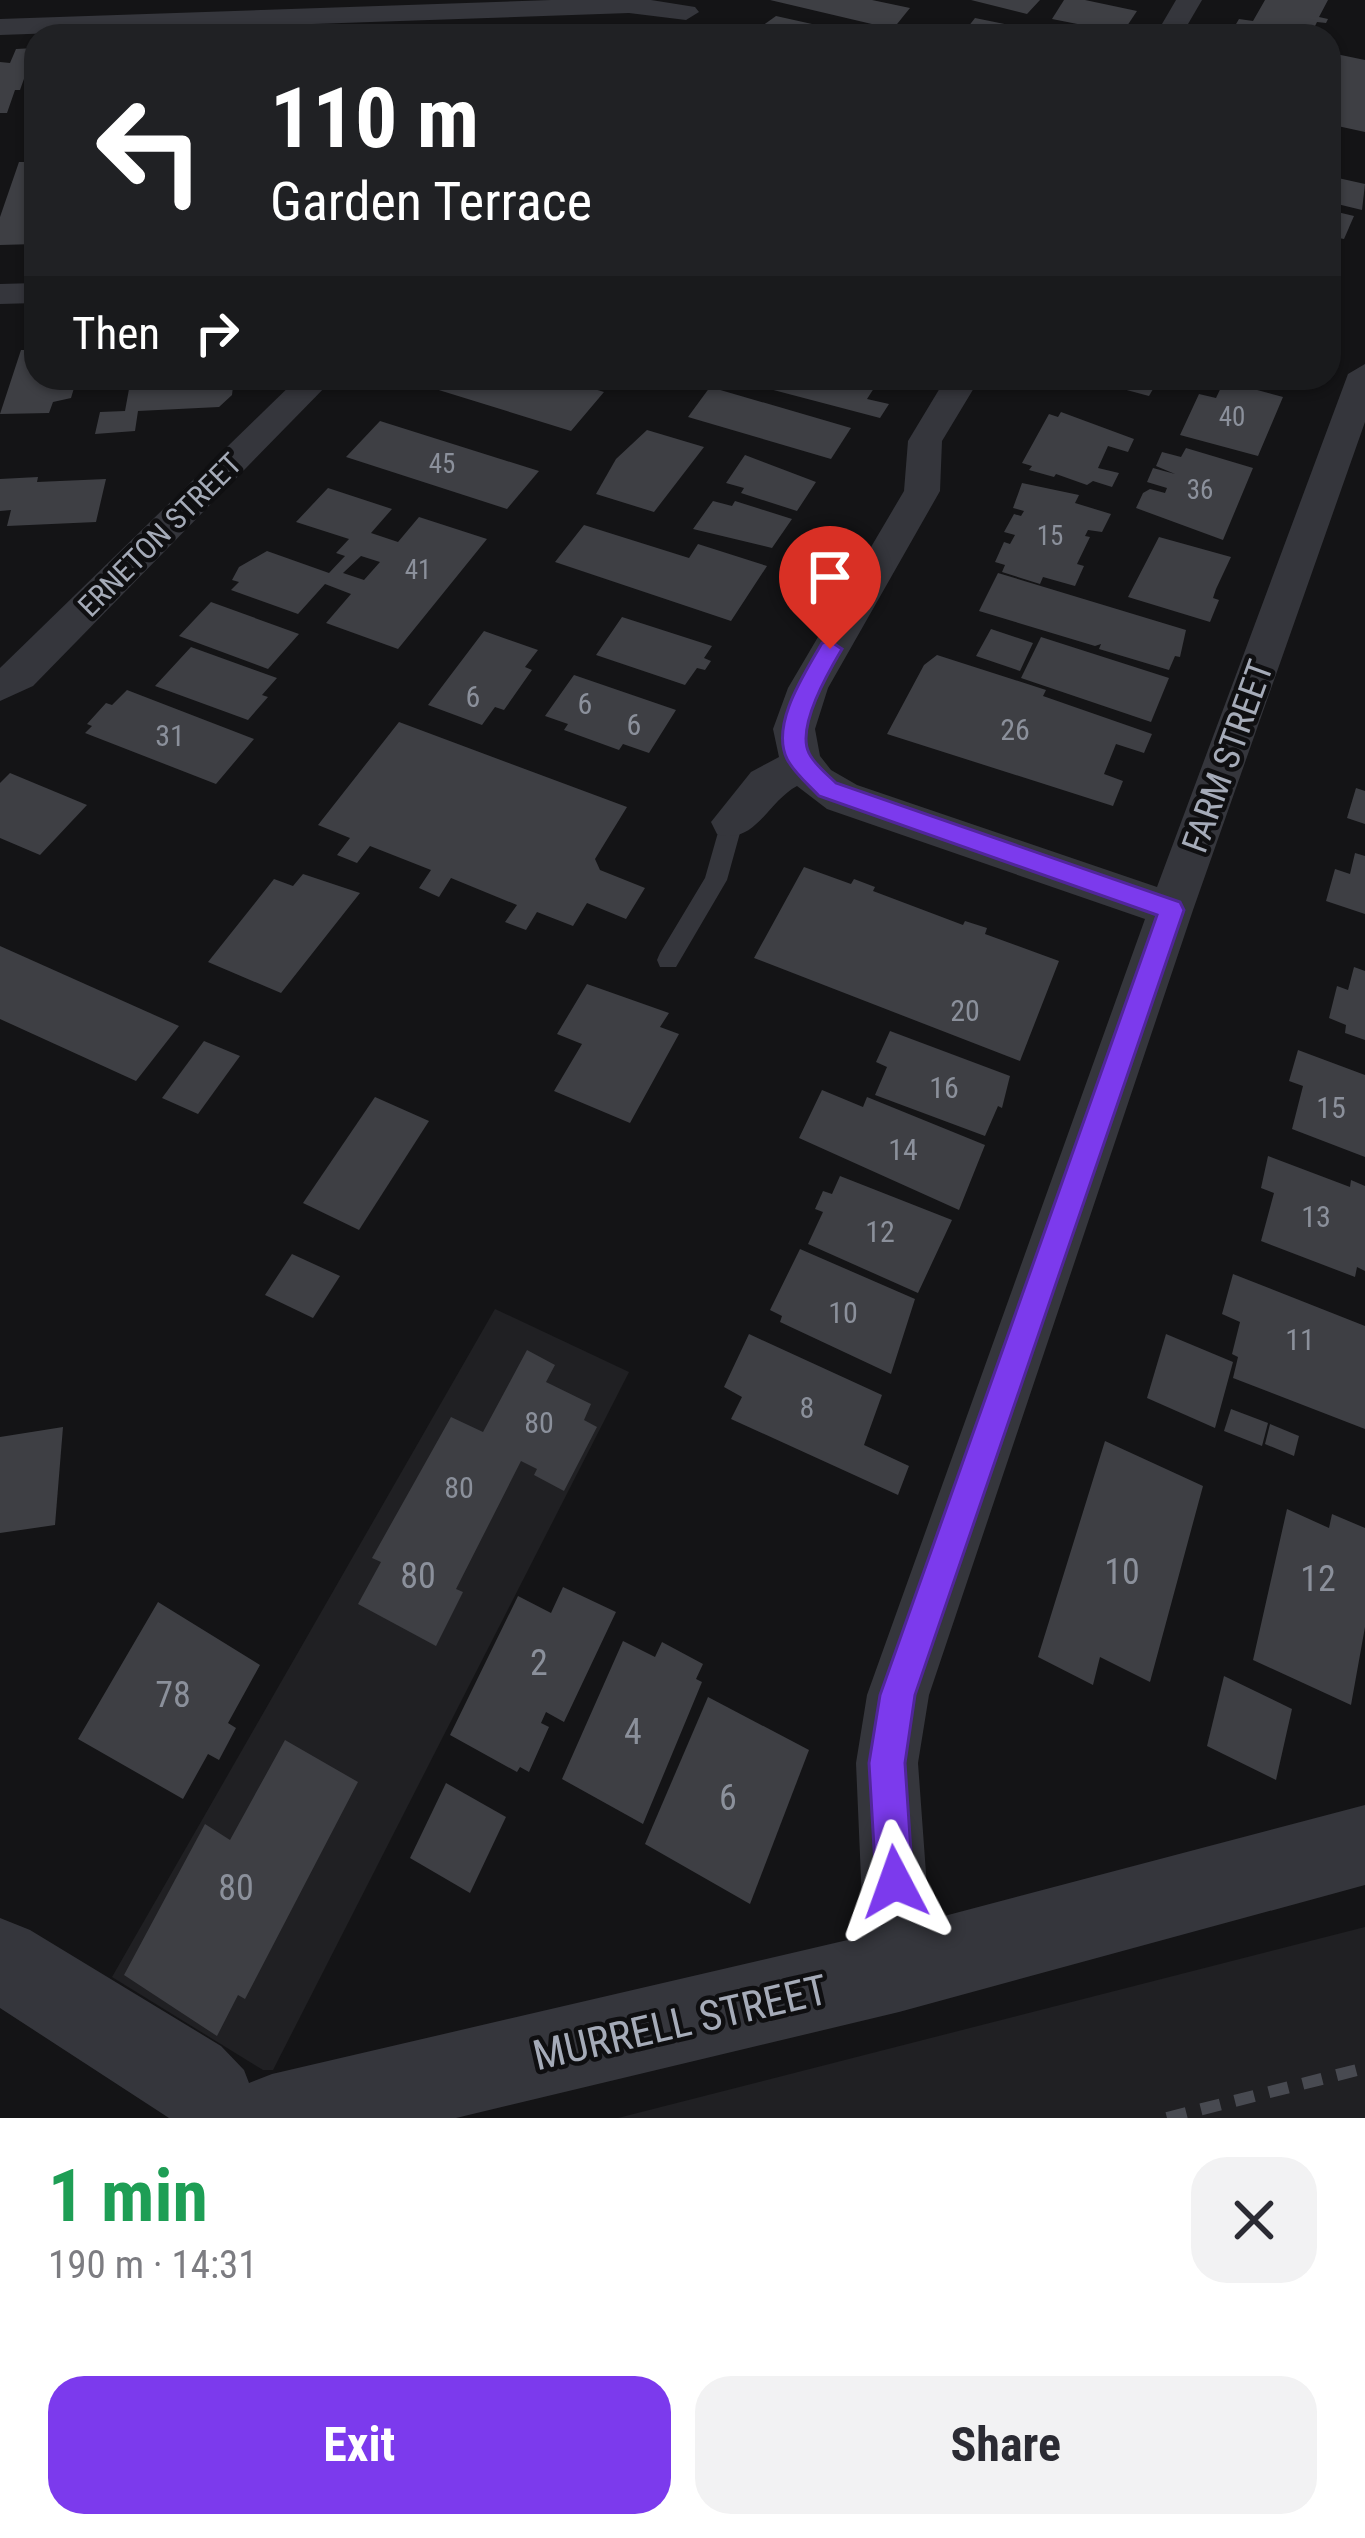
<!DOCTYPE html>
<meta charset="utf-8">
<style>
:root{--surface:#fff;--page:#f2f2f3;--text:#2b2b33;--muted:#7c7c81;--accent:#7c3aed}
body{margin:0;font-family:"Roboto Condensed",sans-serif;background:var(--page);color:var(--text);height:100vh;display:flex;flex-direction:column;font-size:45px;white-space:nowrap}
*{box-sizing:border-box;margin:0}
p{font-size:39px;color:var(--muted)}
.icon{flex:none;width:66px;height:66px;fill:none;stroke:currentColor;stroke-width:2;stroke-linecap:round;stroke-linejoin:round}
.map{position:relative;height:2118px;overflow:hidden}
.drawer{display:flex;flex-direction:column;background:var(--surface);flex:1}
.drawer>*{flex:none}
.hud{position:absolute;left:24px;top:24px;width:1317px;height:366px;border-radius:36px;box-shadow:0 3px 9px #0004;background:#202124;color:#fff;overflow:hidden}
.pin{position:absolute;display:grid;place-items:center;width:102px;height:102px;color:#fff;margin:-123px -51px;border-radius:50% 50% 50% 0;rotate:-45deg;box-shadow:0 0 12px #0007}
.pin .icon{rotate:45deg}
.me{position:absolute;width:132px;margin:-66px;rotate:356deg;stroke-linejoin:round;filter:drop-shadow(0 0 9px #0008)}
.turn{display:flex;align-items:center;gap:42px;height:252px;padding:0 48px;font-size:54px}
.turn .icon{width:156px;height:156px;stroke-width:2.5}
.turn b{display:block;font-size:84px;line-height:102px}
.then{display:flex;align-items:center;height:114px;padding:0 48px;background:#0003;gap:24px;font-size:45px}
.round{display:grid;place-items:center;flex:none;width:126px;height:126px;border-radius:36px;background:var(--page)}
.headline{display:flex;align-items:center;justify-content:space-between;height:204px;padding:0 48px}
h1{font-size:72px;font-weight:700;line-height:90px;color:#1e9e55}
.action{display:flex;gap:24px;margin-top:auto;padding:24px 48px}
.action a{flex:1;height:138px;border-radius:36px;background:var(--accent);color:#fff;font-size:48px;font-weight:700;line-height:138px;text-align:center}
.action a+a{background:var(--page);color:var(--text)}
.map>svg:first-child{display:block}
.built{fill:#202023}
.building{fill:#3e3f44;fill-rule:evenodd}
.lines{fill:none;stroke-linecap:round;stroke-linejoin:round}
.service{fill:#35363c;fill-rule:evenodd}
.minor{fill:#35363c;fill-rule:evenodd}
.tertiary{fill:#35363c;fill-rule:evenodd}
.rail{stroke:#484a51;stroke-width:12;stroke-dasharray:20 15;stroke-linecap:butt}
.route{fill:#7c3aed;stroke:#51269a;stroke-width:3}
.labels{text-anchor:middle;stroke-width:9;stroke-linejoin:round;paint-order:stroke}
.far-number-label{font-size:27px;fill:#8b909b}
.far-street-label{font-size:30px;fill:#a5abb8;stroke:#0f0f11}
.number-label{font-size:30px;fill:#8b909b}
.street-label{font-size:36px;fill:#a5abb8;stroke:#0f0f11}
.near-number-label{font-size:36px;fill:#8b909b}
.near-street-label{font-size:42px;fill:#a5abb8;stroke:#0f0f11}
</style>
<div class="map">
<svg width="1365" height="2118" viewBox="0 0 1365 2118">
<rect width="100%" height="100%" fill="#141416"/>
<!-- built -->
<g class="built">
<path d="M495,1309L629,1372L273,2070H263L112,1977Z"/>
<path d="M1365,1927V2118H618Z"/>
</g>
<!-- building -->
<g class="building">
<path d="M770,0H872L910,8L893,29Z"/>
<path d="M971,0H1040L1027,14Z"/>
<path d="M1064,0H1085L1137,11L1125,29L1113,31L1052,19Z"/>
<path d="M1265,0H1328L1319,17L1328,19L1326,23L1317,22L1311,34L1229,36L1239,19L1253,21Z"/>
<path d="M776,16L821,26L822,29L816,36H748Z"/>
<path d="M975,18L1043,32L1048,24L1084,32L1081,36H961Z"/>
<path d="M35,48L20,90H15L7,113H0V62L10,63L16,49Z"/>
<path d="M1336,54L1365,60V132L1333,125L1329,133V69Z"/>
<path d="M19,162H36V244L0,245V217Z"/>
<path d="M1329,176L1365,184L1362,210L1329,202Z"/>
<path d="M1329,210L1354,216L1344,239L1329,236Z"/>
<path d="M21,350H36V378H77L71,398L53,402L49,413L0,414Z"/>
<path d="M131,378H234L232,395L219,407L138,411L135,431L95,434L100,412L125,411Z"/>
<path d="M422,378L546,382L559,378L604,392L571,431L416,383Z"/>
<path d="M728,378H817L833,382L836,378H865L878,382L867,399L889,404L880,418Z"/>
<path d="M1082,378H1143L1156,384L1149,396Z"/>
<path d="M1224,381L1283,397L1258,456L1180,435L1199,394L1216,398Z"/>
<path d="M710,387L851,428L831,459L688,417Z"/>
<path d="M1061,412L1134,439L1128,452L1108,446L1098,468L1119,473L1112,487L1093,481L1087,485L1056,474L1054,477L1029,470L1032,466L1022,463L1049,414L1058,417Z"/>
<path d="M380,421L539,471L507,509L346,457Z"/>
<path d="M647,430L704,447L654,512L596,494L616,459Z"/>
<path d="M1186,448L1253,468L1223,540L1136,508L1143,493L1150,489L1165,493L1167,488L1147,482L1153,468L1175,474L1156,466L1162,452L1181,457Z"/>
<path d="M745,455L816,482L797,511L741,493L744,488L726,483Z"/>
<path d="M38,477L37,482L106,479L96,522L7,526L11,510L0,511V479Z"/>
<path d="M1022,483L1079,495L1075,503L1111,514L1102,532L1088,530L1085,536L1090,537L1077,564L1084,566L1075,586L1043,577L1040,584L1002,572L1005,565L995,562L1004,542L1010,544L1015,535L1004,532L1014,514L1021,516L1024,511L1013,508Z"/>
<path d="M328,488L392,509L371,533L398,542L419,517L487,539L398,649L326,623L351,594L325,584L298,614L231,590L239,582L232,580L239,567L267,551L329,573L345,556L336,553L349,539L296,522ZM361,556L380,562L364,580L343,573Z"/>
<path d="M713,501L732,506L735,501L792,519L772,548L693,529Z"/>
<path d="M584,525L689,558L698,544L767,566L731,621L555,562Z"/>
<path d="M1159,537L1231,557L1216,589L1213,598L1219,600L1210,622L1128,597Z"/>
<path d="M998,573L1186,630L1180,657L1175,656L1169,670L1099,649L1101,644L1095,646L979,611Z"/>
<path d="M211,602L299,634L268,669L179,636Z"/>
<path d="M622,617L712,646L704,658L711,661L705,670L697,668L685,685L596,655Z"/>
<path d="M991,629L1033,643L1020,671L976,656Z"/>
<path d="M484,631L538,650L525,667L532,670L504,710L495,707L482,725L428,705Z"/>
<path d="M1041,637L1169,678L1151,722L1021,678Z"/>
<path d="M191,647L277,678L262,695L268,697L248,720L155,686Z"/>
<path d="M937,655L1046,690L1043,696L1152,734L1144,753L1116,744L1104,774L1123,781L1113,806L887,734L924,665Z"/>
<path d="M574,675L676,710L649,753L623,744L619,750L564,730L568,724L545,716Z"/>
<path d="M127,690L254,739L216,784L85,733L92,726L87,724L106,703L112,705Z"/>
<path d="M399,722L627,807L595,859L600,870L645,888L626,919L587,903L573,926L537,912L526,930L505,922L517,905L451,878L439,897L419,888L431,870L370,846L357,863L337,855L350,838L318,825Z"/>
<path d="M10,773L87,805L40,855L0,838V783Z"/>
<path d="M1356,788L1365,791V824L1347,818Z"/>
<path d="M1355,853L1365,856V914L1326,901L1335,869L1350,874Z"/>
<path d="M804,867L851,884L854,879L875,887L873,891L963,925L965,921L987,928L985,934L1059,961L1020,1061L754,958Z"/>
<path d="M303,874L360,893L281,993L208,962L274,879L293,886Z"/>
<path d="M0,946L179,1026L136,1081L0,1019Z"/>
<path d="M1354,967L1365,971V1040L1345,1033L1346,1025L1329,1018L1337,986L1348,990Z"/>
<path d="M587,984L669,1013L660,1027L679,1034L630,1123L554,1091L582,1044L557,1034Z"/>
<path d="M890,1031L1010,1076L1002,1108L998,1106L985,1136L875,1095L887,1067L876,1062Z"/>
<path d="M204,1041L240,1056L198,1114L162,1098Z"/>
<path d="M1298,1050L1365,1075V1157L1292,1129L1303,1086L1289,1081Z"/>
<path d="M822,1090L863,1107L867,1097L985,1145L959,1210L799,1138Z"/>
<path d="M375,1097L429,1121L359,1230L303,1203Z"/>
<path d="M1268,1156L1350,1187L1351,1180L1365,1186V1271L1357,1267L1355,1277L1261,1241L1274,1193L1261,1188Z"/>
<path d="M840,1176L952,1220L918,1293L808,1244L823,1212L815,1209L823,1191L832,1194Z"/>
<path d="M800,1249L915,1299L891,1374L780,1322L782,1316L770,1310Z"/>
<path d="M292,1254L340,1276L313,1318L265,1295Z"/>
<path d="M1233,1274L1365,1326V1429L1233,1378L1238,1357L1232,1354L1240,1322L1222,1314Z"/>
<path d="M749,1334L882,1395L864,1445L909,1466L898,1495L731,1419L742,1397L724,1387Z"/>
<path d="M1166,1334L1233,1362L1215,1428L1147,1398Z"/>
<path d="M527,1350L555,1365L546,1382L591,1404L584,1420L597,1427L564,1491L534,1475L537,1469L521,1461L456,1589L463,1592L436,1646L358,1604L381,1562L372,1558L451,1417L483,1432Z"/>
<path d="M1231,1409L1268,1423L1262,1446L1224,1431Z"/>
<path d="M1270,1424L1299,1436L1294,1456L1265,1444Z"/>
<path d="M63,1427L55,1525L0,1533V1437Z"/>
<path d="M1105,1441L1203,1486L1150,1682L1100,1657L1093,1685L1038,1657Z"/>
<path d="M1287,1509L1329,1528L1332,1514L1365,1528V1627L1351,1705L1253,1660Z"/>
<path d="M563,1587L616,1612L564,1722L546,1712L541,1723L549,1727L529,1772L520,1767L517,1772L450,1735L518,1596L551,1613Z"/>
<path d="M158,1602L260,1665L228,1723L236,1728L219,1760L208,1754L183,1799L78,1739Z"/>
<path d="M623,1641L655,1657L662,1642L703,1664L696,1679L702,1682L643,1824L562,1779Z"/>
<path d="M1224,1676L1292,1709L1276,1780L1207,1746Z"/>
<path d="M708,1697L809,1750L750,1904L645,1844Z"/>
<path d="M285,1740L358,1782L245,1999L238,1995L217,2036L124,1975L205,1824L230,1840Z"/>
<path d="M446,1783L506,1817L470,1893L410,1858Z"/>
</g>
<g class="lines">
<!-- service -->
<g class="service">
<path d="M1090,30L1107,33L1109,36H1085Z"/>
<path d="M732,814L743,822L727,880L676,967H660L657,960L660,953L705,878L721,822Z"/>
</g>
<!-- minor -->
<g class="minor">
<path d="M551,0H651L695,7L699,12L686,20L629,13L0,35V19Z"/>
<path d="M1176,0H1202L1181,36H1155Z"/>
<path d="M36,283V303L0,304V284Z"/>
<path d="M1365,364V422L1193,910L929,1695L918,1763L933,1970L923,1994L899,2004L875,1994L865,1970L856,1763L867,1695L1145,919L827,809L797,786C767,802 755,846 717,834L711,822L751,772L779,757L773,729L788,688L904,491L908,441L946,378H980L942,441L940,491L828,688L815,729L820,756L831,770L857,785L1157,887L1348,374Z"/>
<path d="M298,378H334L33,686L0,701V668Z"/>
</g>
<!-- tertiary -->
<path class="tertiary" d="M1365,1805V1885L899,2012L456,2118H169L0,2008V1918L30,1930L221,2046L244,2070L249,2083L272,2074L899,1928Z"/>
<!-- rail -->
<path class="rail" d="M1167,2118L1365,2068"/>
</g>
<!-- route -->
<path class="route" d="M830,641L842,649C829,671 796,727 809,753C814,764 827,774 836,783L1180,902L1184,910L915,1695L905,1763L913,1882L908,1896L895,1901L881,1896L876,1882L869,1763L880,1695L1157,915L819,796C809,785 794,773 787,759C770,724 805,673 822,643Z"/>
<g class="labels">
<!-- far-number labels -->
<g class="far-number-label">
<text x="1232" y="426">40</text>
<text x="442" y="473">45</text>
<text x="1200" y="499">36</text>
<text x="1050" y="545">15</text>
<text x="418" y="579">41</text>
</g>
<!-- far-street labels -->
<g class="far-street-label">
<text transform="translate(160 535) rotate(-45)" y="10">ERNETON STREET</text>
</g>
<!-- number labels -->
<g class="number-label">
<text x="473" y="707">6</text>
<text x="585" y="714">6</text>
<text x="634" y="735">6</text>
<text x="1015" y="740">26</text>
<text x="170" y="746">31</text>
<text x="965" y="1021">20</text>
<text x="944" y="1098">16</text>
<text x="1331" y="1118">15</text>
<text x="903" y="1160">14</text>
<text x="1316" y="1227">13</text>
<text x="880" y="1242">12</text>
<text x="843" y="1323">10</text>
<text x="1300" y="1350">11</text>
<text x="807" y="1418">8</text>
<text x="539" y="1433">80</text>
<text x="459" y="1498">80</text>
</g>
<!-- street labels -->
<g class="street-label">
<text transform="translate(1227 756) rotate(-70)" y="13">FARM STREET</text>
</g>
<!-- near-number labels -->
<g class="near-number-label">
<text x="1122" y="1584">10</text>
<text x="418" y="1588">80</text>
<text x="1318" y="1591">12</text>
<text x="539" y="1675">2</text>
<text x="173" y="1707">78</text>
<text x="633" y="1744">4</text>
<text x="728" y="1810">6</text>
<text x="236" y="1900">80</text>
</g>
<!-- near-street labels -->
<g class="near-street-label">
<text transform="translate(680 2022) rotate(-13)" y="15">MURRELL STREET</text>
</g>
</g>
</svg>
<div class="pin" style="left:830px;top:649px;background:#d93025"><svg class="icon" aria-label="arrive" viewBox="0 0 24 24"><path d="M6 21V4h12l-3 4 3 4H6"/></svg></div>
<svg class="me" style="left:895px;top:1882px" viewBox="-20 -20 40 40"><path d="M0-17L14 15 0 8-14 15z" fill="#7c3aed" stroke="#fff" stroke-width="4"/></svg>
<div class="hud">
<div class="turn"><svg class="icon" aria-label="left" viewBox="0 0 24 24"><path d="M17 20v-9H6M10 6l-5 5 5 5"/></svg><div><b>110 m</b>Garden Terrace</div></div>
<div class="then">Then<svg class="icon" aria-label="right" viewBox="0 0 24 24"><path d="M7 20v-9h11M14 6l5 5-5 5"/></svg></div>
</div>
</div>
<section class="drawer">
<div class="headline"><div><h1>1 min</h1><p>190 m · 14:31</p></div><a class="round"><svg class="icon" aria-label="close" viewBox="0 0 24 24"><path d="M6 6l12 12M18 6L6 18"/></svg></a></div>
<div class="action"><a>Exit</a><a>Share</a></div>
</section>
